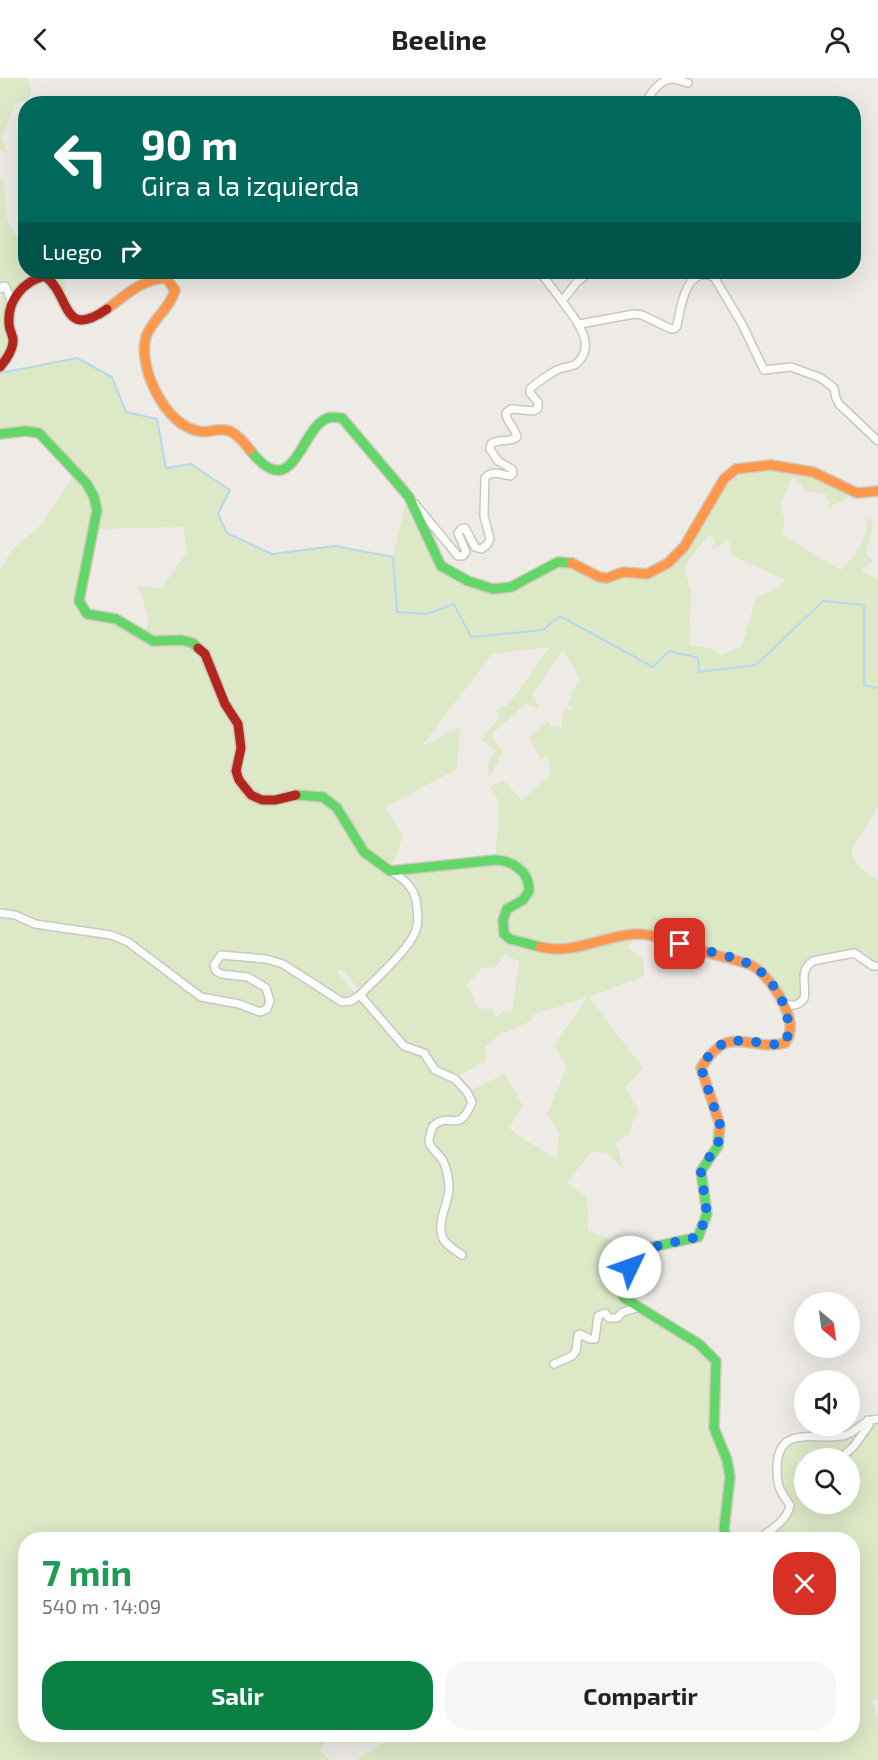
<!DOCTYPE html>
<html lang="es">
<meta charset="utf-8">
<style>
:root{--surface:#fff;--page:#f6f6f6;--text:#222;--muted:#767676;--accent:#0b8043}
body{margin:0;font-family:"Exo 2",sans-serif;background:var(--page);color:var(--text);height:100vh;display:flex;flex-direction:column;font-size:22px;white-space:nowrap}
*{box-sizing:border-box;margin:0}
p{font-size:20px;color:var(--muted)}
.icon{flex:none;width:33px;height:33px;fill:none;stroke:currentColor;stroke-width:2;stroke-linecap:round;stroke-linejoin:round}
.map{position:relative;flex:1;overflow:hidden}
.panel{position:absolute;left:18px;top:1454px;width:842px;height:210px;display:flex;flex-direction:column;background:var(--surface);border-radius:24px;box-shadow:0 6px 24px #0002}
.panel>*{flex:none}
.guide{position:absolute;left:18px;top:18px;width:843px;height:183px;border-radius:24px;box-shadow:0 6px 24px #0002;background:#00695c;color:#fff;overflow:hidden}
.needle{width:39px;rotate:151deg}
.controls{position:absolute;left:794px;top:1214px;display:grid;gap:12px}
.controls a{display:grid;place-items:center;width:66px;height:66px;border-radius:50%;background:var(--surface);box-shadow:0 6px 24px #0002;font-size:30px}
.pin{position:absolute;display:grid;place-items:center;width:51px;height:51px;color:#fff;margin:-26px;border-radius:12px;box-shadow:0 3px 9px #0006}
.me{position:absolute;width:66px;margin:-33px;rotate:48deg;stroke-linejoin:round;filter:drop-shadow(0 0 4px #0008)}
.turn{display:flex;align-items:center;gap:21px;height:126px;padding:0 24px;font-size:27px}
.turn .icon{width:78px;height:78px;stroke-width:2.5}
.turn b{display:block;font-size:42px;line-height:51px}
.then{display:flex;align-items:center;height:57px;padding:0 24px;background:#0003;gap:12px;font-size:22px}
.round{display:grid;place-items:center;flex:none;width:63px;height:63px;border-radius:24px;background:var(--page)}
.overview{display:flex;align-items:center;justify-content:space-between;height:102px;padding:0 24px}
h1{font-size:36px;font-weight:700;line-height:45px;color:#1e9e55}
.button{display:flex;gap:12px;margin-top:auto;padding:12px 24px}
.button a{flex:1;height:69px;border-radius:24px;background:var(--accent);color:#fff;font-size:24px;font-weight:700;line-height:69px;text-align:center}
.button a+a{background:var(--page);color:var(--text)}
header{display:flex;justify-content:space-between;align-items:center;height:78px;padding:0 24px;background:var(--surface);font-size:27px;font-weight:700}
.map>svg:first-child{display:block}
.green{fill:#dce8c6;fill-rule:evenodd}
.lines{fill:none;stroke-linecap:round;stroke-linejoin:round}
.stream{stroke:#b6d8ec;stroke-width:2}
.street-casing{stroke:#cac7c2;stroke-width:10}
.fast-casing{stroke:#cfcabe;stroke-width:12}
.slow-casing{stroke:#cfcabe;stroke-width:12}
.jam-casing{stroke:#cfcabe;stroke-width:12}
.street{stroke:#fcfcfb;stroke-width:7}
.fast{stroke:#63d668;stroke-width:9}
.slow{stroke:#ff974d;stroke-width:9}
.jam{stroke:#b3261e;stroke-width:9}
.route{stroke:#1a73e8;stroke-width:10;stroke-dasharray:0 18}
</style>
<header><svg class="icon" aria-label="back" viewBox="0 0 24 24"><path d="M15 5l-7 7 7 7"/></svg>Beeline<svg class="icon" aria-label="person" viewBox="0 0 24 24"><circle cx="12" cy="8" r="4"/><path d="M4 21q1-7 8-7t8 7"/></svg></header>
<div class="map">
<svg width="878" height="1682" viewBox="0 0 878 1682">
<rect width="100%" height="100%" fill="#eeebe6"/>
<!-- green -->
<g class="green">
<path d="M0,0H28L31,14L27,22L15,26L2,60L7,74L0,72Z"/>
<path d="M0,100L4,103L7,142L25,174L18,185L25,187L26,194H65V219L73,236L46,196L14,220L7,206H0Z"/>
<path d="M3,210L11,226V262L0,286V224Z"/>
<path d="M77,280L112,299L126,334L157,341L166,390L191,386L230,412L218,436L227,455L272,476L335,468L393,479L407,421L439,489L492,514L558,487L571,488L599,502L669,487L726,402L737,394L771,390L812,396L847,413L848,421L828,429L829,423L826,421L828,417L807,413L792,398L780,428L785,442L782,457L841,492C856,477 868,462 867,440H870L873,448L866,475L873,483L861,493L878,501V729L851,773L859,789L878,803V886C869,884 865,877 857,874C845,870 806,878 802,892C799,901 803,911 802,920L795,925L785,924L754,886L659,857L570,869H549L507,855C505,832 514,829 529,814L522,793L495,782L499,731L498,722L490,708L503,702L522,722L551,696L547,678L541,681L529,660L549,642L550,648L561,650L564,630L573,633L568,625L579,600L563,572L533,615L539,631L525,626L491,657L503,674L489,700L488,687L496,672L481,662L500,639L496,632L508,627L550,569L492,576L421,669L460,649L457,691L385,729L403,758L391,791L365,772L324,717L263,720L252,715L246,708L239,692L243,656L194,563L153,561L145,558L149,540L138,509L162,510L186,475L184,449L96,451L99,432C87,410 64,366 42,354C34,350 10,353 0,354V295ZM709,457L715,461L712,472L729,462L731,477L785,502L773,513L756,519L742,568L721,577L713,571L689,567L691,513L685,493L689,481Z"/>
<path d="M74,396L85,407L95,432L80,532L115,543L143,562L181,564L192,567L203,578L236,647L238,657L234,693L250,719L322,721L335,732L362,775L401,802L409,811L414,825L415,848L406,865L360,913L342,891L337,893L356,917L350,921H342L284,884L220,875L214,894C231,898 275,903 265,929L260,931L202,917L130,862L36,843L16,835L0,833V492L11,473L42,446Z"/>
<path d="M495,784C512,785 518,792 527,806L524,819C503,831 500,833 502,858C510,864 518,865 528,868C569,879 597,867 636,858L628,870L643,880L644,898L589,919L643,990L625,1010L638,1031L628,1057L616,1065L624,1092L608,1075L591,1074L567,1105L587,1119L588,1152L627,1169L628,1187L617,1210L622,1222L697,1268L714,1284C713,1305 707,1328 711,1349C714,1365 725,1380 727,1397C729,1418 718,1440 724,1461H26V1656H328L320,1673L330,1682H0V837L14,839L34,848L110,860L127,866L146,882L200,921L239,928L261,936L269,932L273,923L268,909L250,897L222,893L218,891L217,888L222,879L266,883L282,888L341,926H351L359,920L402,969L423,977L433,994L454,1003L465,1015L469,1024C468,1028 466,1034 464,1037C456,1047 438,1035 430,1047C418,1068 437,1074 442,1088C453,1114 432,1145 440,1161C445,1169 454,1174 461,1179L464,1175L444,1158C443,1135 454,1115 449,1091C444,1072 426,1073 435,1049C455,1035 460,1062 474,1024L469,1013L505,996L523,1028L509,1050L525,1062L557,1081L559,1056L547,1036L567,989L554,967L588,919L533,937L531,943L499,957L485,969V984L456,999L436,990L426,973L405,966L363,917C387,892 432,860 417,820C413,809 409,801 398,795ZM505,876L519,884L512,934L503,933L496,940L491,930L479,931L467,907L482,890L496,889Z"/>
<path d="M878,1343V1622L872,1621L878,1641V1682H356L398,1656H852V1461H763L791,1434C788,1427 784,1419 781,1412C777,1396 778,1369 796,1363C809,1359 822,1362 834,1360C849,1358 863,1346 878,1343ZM804,1380H849V1425H804Z"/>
</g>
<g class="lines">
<!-- stream -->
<path class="stream" d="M0,295L77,280L112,299L126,334L157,341L166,390L191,386L230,412L218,436L227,455L272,476L335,468L393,479L397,534L426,536L454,526L471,559L543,552L560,538L653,589L669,573L698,580L699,594L756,587L823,523L864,527V607L878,610"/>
<!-- street casing -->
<g class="street-casing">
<g id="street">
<path d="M646,26C649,16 661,1 672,1C677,1 683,4 688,5"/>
<path d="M540,194L562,223"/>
<path d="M0,211V209L5,208L13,226"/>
<path d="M580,246L634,236L642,237L671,251H674L677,248C680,231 686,186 714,199L742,246L764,292L791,289L821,300L834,310L836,320L839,326L878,363"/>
<path d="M415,426L458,478H463L466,474L458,455L461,451L465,450L475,469L481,471L487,467L490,461L484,438L485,400C491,392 501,396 510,398L513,395L512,391L498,383L490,371L491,366C499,360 509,365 517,359C515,349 506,344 506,335L511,331L534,333L538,330V324L530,315V311C532,308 554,293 557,292C563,289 571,289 576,286C599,267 574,239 562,223L577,204L590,194"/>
<path d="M0,835L15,837L35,846L111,857L128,864L201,919L239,926L260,934L267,931L270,923L266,910L248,899L221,896L216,893L214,887L221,877L266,881L283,886L342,924L351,923L360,917C374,902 414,868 417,848C419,843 417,835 417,829C416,811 405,801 390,793"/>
<path d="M360,917L404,968L424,975L435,992L455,1001L467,1014L472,1024C459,1058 450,1032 433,1048C425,1069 430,1066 441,1080C447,1087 448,1099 449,1107C450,1124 437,1141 442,1158C444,1166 455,1172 462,1177"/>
<path d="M784,926C793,928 798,928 804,921C807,906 798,893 813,883L854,875L873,888H878"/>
<path d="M554,1286L572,1278L576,1273L578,1257L580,1256L590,1261H595L598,1238L605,1235L609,1240H617L623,1234L637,1230"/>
<path d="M841,1380L854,1368L869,1347L868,1342"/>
<path d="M758,1461C770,1453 788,1442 790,1427C779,1412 777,1408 777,1389C778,1343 821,1365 846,1357C858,1353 862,1342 878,1341"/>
</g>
</g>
<!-- fast casing -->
<g class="fast-casing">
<g id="fast">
<path d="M0,356L25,353L39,355L87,406L94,419L97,432L79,523L87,536L116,541L153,563L181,562L193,565L198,570"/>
<path d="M250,372C294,429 300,349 328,340C332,338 338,340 342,340L409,419L441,488L468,503L493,511L511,509L558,484L572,485"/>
<path d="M296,717L323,719L337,730L364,774L390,793L495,782C512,782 530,794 529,813L523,822L507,831L503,842L504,856L510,861L540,869"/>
<path d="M719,1055L718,1068L701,1093L707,1136L698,1159L648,1170L630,1189L619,1210L624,1220L699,1266L716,1283L714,1350L727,1382L730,1399L724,1451L727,1461"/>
</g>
</g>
<!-- slow casing -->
<g class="slow-casing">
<g id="slow">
<path d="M107,231C126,217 142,201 166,200L175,212C170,231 152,241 146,259C138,288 162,338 189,350C218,363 221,334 250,372"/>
<path d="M572,485L599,499L607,500L623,494L647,496L668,485L684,469L724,401L736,391L771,387L813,394L857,415L878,413"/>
<path d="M540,869C574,877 603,858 635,856C656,855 695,871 716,877C727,880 740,883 751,887C769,896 796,937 789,957C789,960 786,962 785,965C747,974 730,943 701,990L720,1047L719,1055"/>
</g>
</g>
<!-- jam casing -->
<g class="jam-casing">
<g id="jam">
<path d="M0,289C6,282 12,274 13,264C14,258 9,253 9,246C7,223 23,203 45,198C71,217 61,263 107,231"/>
<path d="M198,570L205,576L225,626L238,646L241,670L236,693L239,702L251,717L262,722H275L296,717"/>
</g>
</g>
<!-- street -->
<use href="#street" class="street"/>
<!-- fast -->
<use href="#fast" class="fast"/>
<!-- slow -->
<use href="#slow" class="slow"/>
<!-- jam -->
<use href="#jam" class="jam"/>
</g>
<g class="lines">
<!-- route -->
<path class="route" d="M630,1189L648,1170L698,1159L707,1136L701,1094L704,1086L718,1068L720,1047L701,990C717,961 731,960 762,965C772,966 775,968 785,965C797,941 775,901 753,888C735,878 701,872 680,866"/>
</g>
</svg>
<div class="controls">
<a><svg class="needle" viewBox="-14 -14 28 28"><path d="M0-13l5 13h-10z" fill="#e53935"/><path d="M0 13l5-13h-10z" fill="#767676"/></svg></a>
<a><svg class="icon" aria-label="sound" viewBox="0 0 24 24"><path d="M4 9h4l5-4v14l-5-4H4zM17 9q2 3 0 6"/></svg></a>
<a><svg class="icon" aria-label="search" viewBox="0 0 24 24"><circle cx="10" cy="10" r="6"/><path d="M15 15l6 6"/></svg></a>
</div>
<div class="pin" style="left:680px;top:866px;background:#d93025"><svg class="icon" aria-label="arrive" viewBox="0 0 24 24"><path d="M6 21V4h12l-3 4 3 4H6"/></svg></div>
<svg class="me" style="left:630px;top:1189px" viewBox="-20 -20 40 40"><circle r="19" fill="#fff"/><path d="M0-13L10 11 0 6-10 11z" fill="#1a73e8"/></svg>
<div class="guide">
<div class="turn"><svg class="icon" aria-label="left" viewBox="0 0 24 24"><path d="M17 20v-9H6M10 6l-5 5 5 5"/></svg><div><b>90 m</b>Gira a la izquierda</div></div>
<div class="then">Luego<svg class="icon" aria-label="right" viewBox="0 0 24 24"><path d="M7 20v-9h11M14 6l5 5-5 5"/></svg></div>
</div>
<section class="panel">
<div class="overview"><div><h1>7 min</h1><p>540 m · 14:09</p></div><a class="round" style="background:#d93025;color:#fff"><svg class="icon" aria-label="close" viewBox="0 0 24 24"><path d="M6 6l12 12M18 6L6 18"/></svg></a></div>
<div class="button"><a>Salir</a><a>Compartir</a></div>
</section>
</div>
